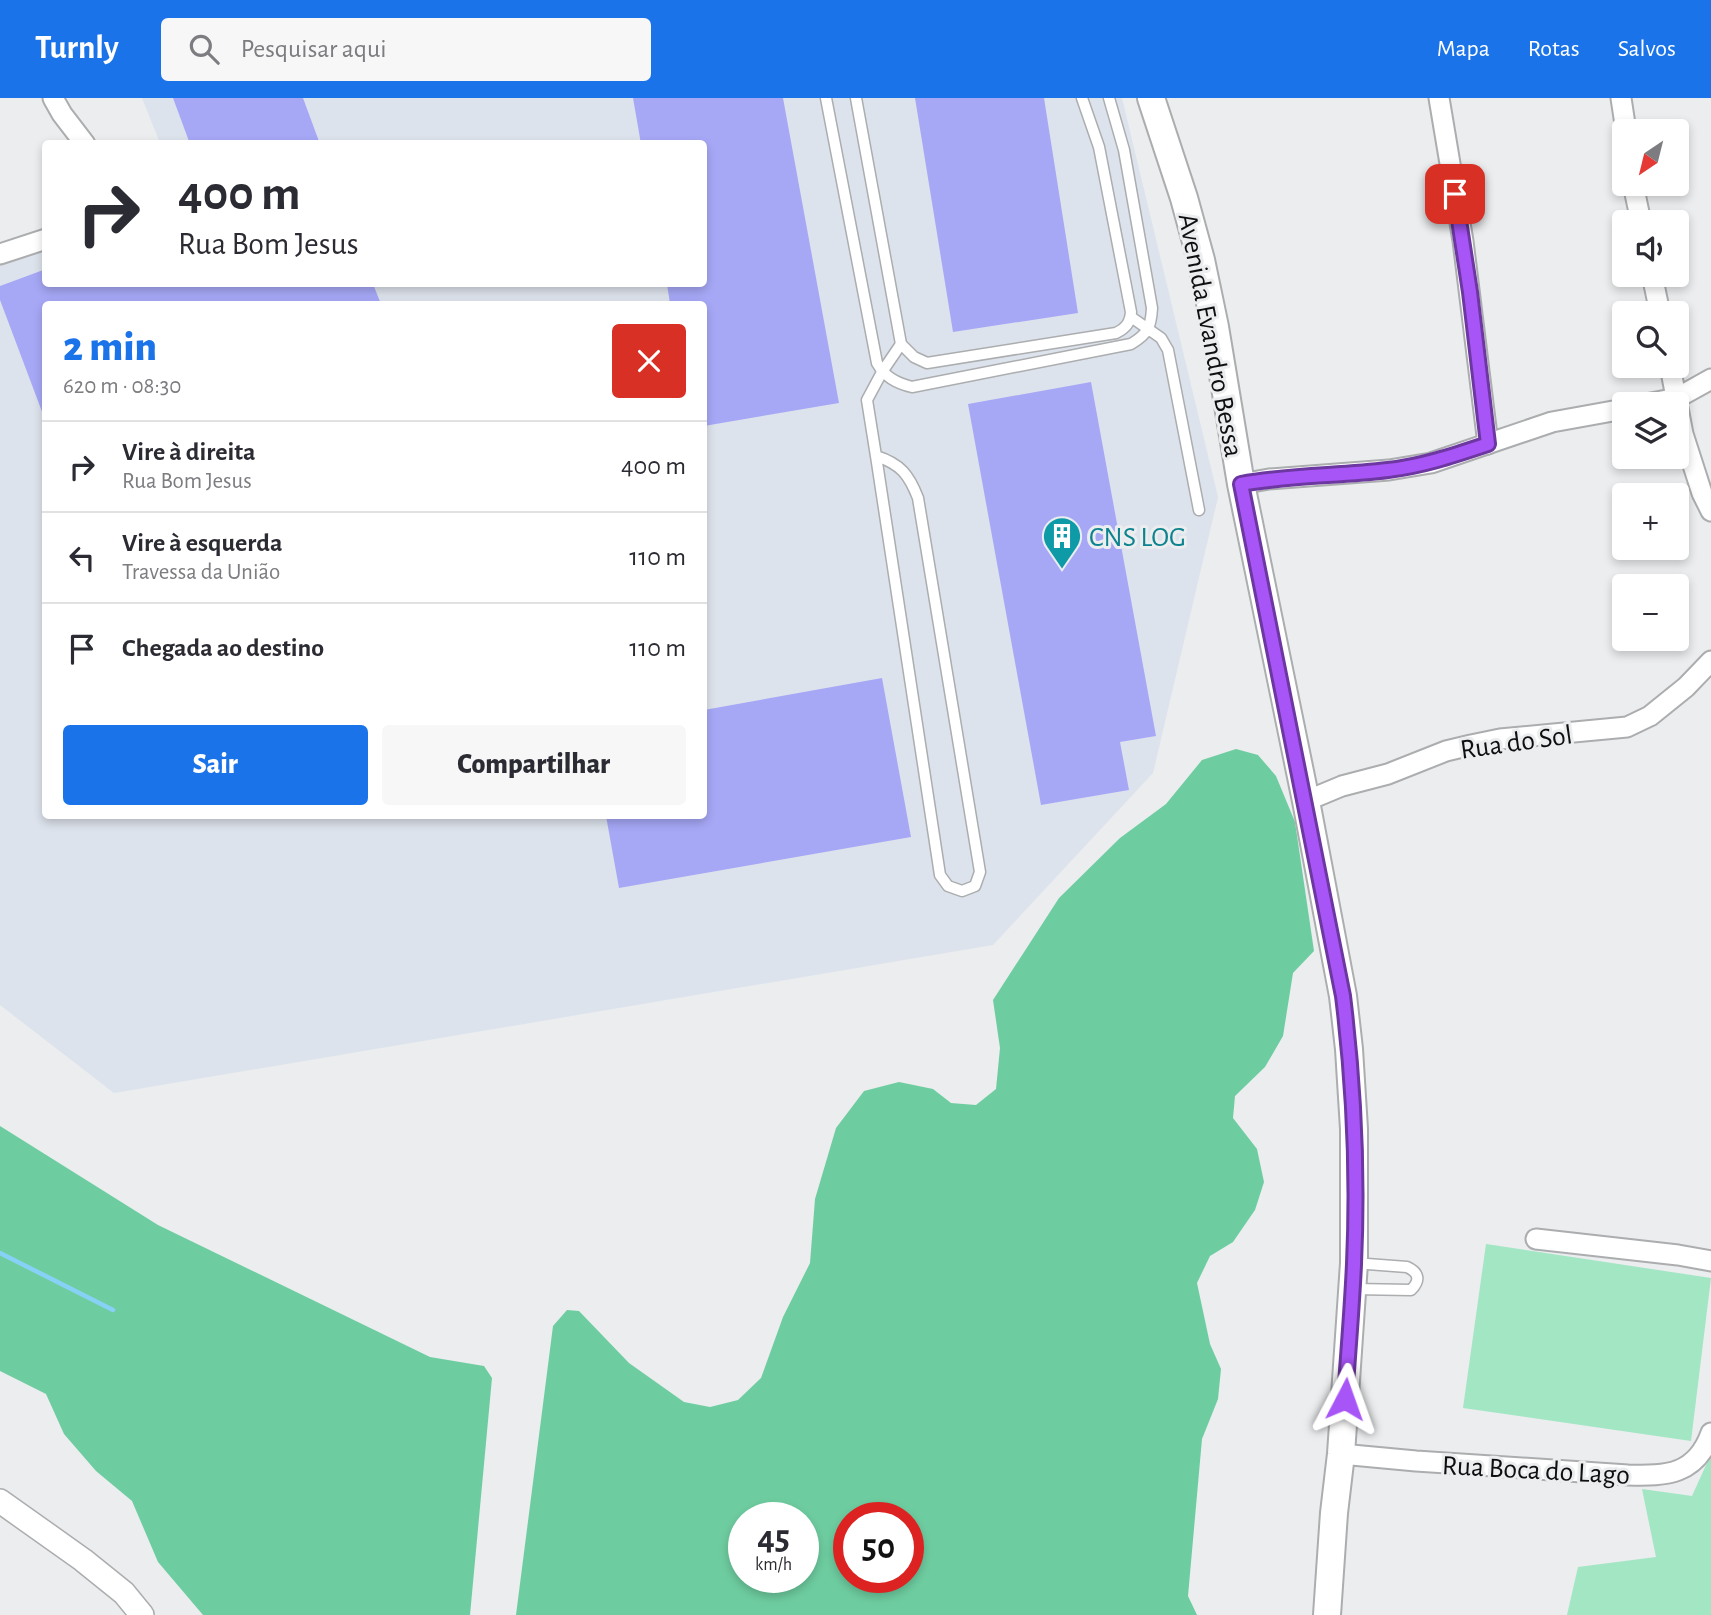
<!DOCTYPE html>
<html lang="pt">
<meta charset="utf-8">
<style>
:root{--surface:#fff;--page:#f7f7f7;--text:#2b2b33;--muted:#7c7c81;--line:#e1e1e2;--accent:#1a73e8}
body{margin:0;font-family:"Alegreya Sans",sans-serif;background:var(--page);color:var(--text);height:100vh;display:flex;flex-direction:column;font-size:26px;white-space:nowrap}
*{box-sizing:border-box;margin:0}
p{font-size:23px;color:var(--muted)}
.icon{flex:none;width:38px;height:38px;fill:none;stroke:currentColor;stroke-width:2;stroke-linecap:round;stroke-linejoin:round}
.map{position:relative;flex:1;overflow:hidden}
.side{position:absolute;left:42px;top:203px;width:665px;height:518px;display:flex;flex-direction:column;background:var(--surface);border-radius:7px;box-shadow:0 4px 10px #0003}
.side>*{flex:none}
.hud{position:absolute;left:42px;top:42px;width:665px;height:147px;border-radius:7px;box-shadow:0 4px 10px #0003;background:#fff;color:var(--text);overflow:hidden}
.needle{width:46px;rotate:215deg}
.controls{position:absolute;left:1612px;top:21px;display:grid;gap:14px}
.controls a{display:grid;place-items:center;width:77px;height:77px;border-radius:7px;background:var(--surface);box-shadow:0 4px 10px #0003;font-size:35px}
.speed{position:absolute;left:728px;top:1404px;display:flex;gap:14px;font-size:35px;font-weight:700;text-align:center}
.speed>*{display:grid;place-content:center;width:91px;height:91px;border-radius:50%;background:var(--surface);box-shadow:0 4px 10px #0003;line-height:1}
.speed small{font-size:18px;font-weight:400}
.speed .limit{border:10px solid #d22;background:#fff;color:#111}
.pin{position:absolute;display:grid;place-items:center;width:60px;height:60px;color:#fff;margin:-30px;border-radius:14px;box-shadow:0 4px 10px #0006}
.me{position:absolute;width:77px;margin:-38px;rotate:4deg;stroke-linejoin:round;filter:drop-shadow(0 0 5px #0008)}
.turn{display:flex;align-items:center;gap:24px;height:147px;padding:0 21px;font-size:32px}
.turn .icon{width:91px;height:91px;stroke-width:2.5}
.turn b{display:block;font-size:49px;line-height:60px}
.round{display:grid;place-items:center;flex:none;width:74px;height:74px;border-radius:7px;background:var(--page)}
.head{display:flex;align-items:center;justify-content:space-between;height:119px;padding:0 21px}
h1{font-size:42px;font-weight:800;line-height:52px;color:var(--accent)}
.cta{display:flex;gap:14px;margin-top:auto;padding:14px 21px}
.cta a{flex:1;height:80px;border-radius:7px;background:var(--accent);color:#fff;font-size:28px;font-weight:800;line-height:80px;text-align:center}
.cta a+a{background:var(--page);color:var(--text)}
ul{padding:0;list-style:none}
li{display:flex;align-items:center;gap:21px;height:91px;padding:0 21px;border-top:2px solid var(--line)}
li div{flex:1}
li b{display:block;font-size:26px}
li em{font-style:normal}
header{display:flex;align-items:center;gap:42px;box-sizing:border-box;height:98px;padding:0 35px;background:var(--accent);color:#fff}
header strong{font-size:33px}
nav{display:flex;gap:38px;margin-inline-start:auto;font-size:24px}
.search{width:490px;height:63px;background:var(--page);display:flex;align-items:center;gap:18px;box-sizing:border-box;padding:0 24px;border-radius:7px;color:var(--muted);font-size:26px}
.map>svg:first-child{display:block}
.built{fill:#dde3ec;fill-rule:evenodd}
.green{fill:#a2e6c4}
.forest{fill:#6ecda0;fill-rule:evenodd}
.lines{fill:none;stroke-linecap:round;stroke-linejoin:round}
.stream{stroke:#88d1f6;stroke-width:4.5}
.building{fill:#a6a8f6}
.service-casing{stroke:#abadaf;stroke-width:13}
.minor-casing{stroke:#abadaf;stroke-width:23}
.tertiary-casing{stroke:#abadaf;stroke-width:26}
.secondary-casing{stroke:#abadaf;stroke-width:30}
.service{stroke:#fff;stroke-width:10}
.minor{stroke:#fff;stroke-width:19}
.tertiary{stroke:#fff;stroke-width:23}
.secondary{stroke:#fff;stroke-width:26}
.route-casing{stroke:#6d37a1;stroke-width:18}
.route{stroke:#a855f7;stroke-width:12}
.labels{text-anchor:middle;stroke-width:6;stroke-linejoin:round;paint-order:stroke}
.street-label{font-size:28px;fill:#0e0f10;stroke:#ebedef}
.culture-label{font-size:28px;fill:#0d838f;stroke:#ebedef;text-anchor:start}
</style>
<header>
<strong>Turnly</strong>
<div class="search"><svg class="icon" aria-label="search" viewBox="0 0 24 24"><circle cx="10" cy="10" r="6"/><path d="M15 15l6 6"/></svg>Pesquisar aqui</div>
<nav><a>Mapa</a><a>Rotas</a><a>Salvos</a></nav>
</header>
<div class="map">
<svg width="1711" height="1517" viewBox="0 0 1711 1517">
<rect width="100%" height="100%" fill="#ebedef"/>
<!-- built -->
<path class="built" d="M142,0H1122L1218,399L1153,675L993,847L114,995L0,907V162L45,147L46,186H704V46L160,45ZM46,206H704V718H46Z"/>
<!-- green -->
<g class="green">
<path d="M1486,1146L1711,1180L1691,1343L1463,1310Z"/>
<path d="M1711,1356V1517H1567L1578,1469L1656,1459L1642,1391L1692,1398Z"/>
</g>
<!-- forest -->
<g class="forest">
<path d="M1236,651L1258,657L1276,678L1295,724L1314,853L1293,875L1283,938L1265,969L1235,998L1233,1020L1257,1051L1264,1084L1255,1112L1233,1144L1210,1158L1197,1185L1210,1246L1221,1271L1218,1301L1202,1341L1188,1498L1197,1517H516L553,1228L567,1212L579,1213L629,1265L684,1304L710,1309L738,1302L761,1280L783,1219L810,1165L815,1101L836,1030L864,993L899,984L933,991L951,1005L976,1007L996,991L1000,950L993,902L1059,800L1120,740L1166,706L1202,662ZM744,1419H803V1479H744ZM849,1419H908V1479H849Z"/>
<path d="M0,1028L158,1127L430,1259L484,1268L492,1280L470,1517H203L158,1464L132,1403L96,1373L64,1336L46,1296L0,1273Z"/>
</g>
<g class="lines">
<!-- stream -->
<path class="stream" d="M0,1155L113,1212"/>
</g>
<!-- building -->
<g class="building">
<path d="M173,0H303L320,46H190Z"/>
<path d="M633,0H783L839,305L704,328V206H670L667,186H704V46H641Z"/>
<path d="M915,0H1044L1078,215L953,234Z"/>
<path d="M46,171V186H373L381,206H46L44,319L0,202V188Z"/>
<path d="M1091,284L1156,638L1120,644L1129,692L1041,707L968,306Z"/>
<path d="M882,580L911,739L619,790L606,718H704V612Z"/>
</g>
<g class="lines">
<!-- service casing -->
<g class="service-casing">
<g id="service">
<path d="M826,0L877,265C885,279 896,285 912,289L1131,246C1148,236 1151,229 1152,210L1124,52L1109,0"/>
<path d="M856,0L901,246L914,259L927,265L1116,235C1126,230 1130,225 1131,214L1099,49L1082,0"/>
<path d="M1131,219L1161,240L1168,252L1199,412"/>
<path d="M876,358C901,366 909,377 918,400L980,774L975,788L962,793L948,788L940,777L876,358L867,302L882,274L901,246"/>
<path d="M1353,1191L1411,1192C1420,1183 1420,1175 1407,1169L1354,1165"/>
</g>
</g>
<!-- minor casing -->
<g class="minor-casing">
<g id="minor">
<path d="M53,0L62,16L85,46"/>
<path d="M1439,0L1463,143L1488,346"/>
<path d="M1621,0L1626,33"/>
<path d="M1633,86L1641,124"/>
<path d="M0,156L46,141"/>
<path d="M1652,177L1660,215"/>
<path d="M1670,268L1683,336L1702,395L1711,413"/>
<path d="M1646,306L1677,300L1711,281"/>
<path d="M1241,386L1269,381L1389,372L1431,365L1552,324L1624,311"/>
<path d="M1306,703L1342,688L1388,676L1446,653L1471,647L1500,641L1627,629L1650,618L1686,589L1711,563"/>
<path d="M1536,1141L1678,1157L1711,1163"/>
<path d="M1341,1356L1416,1363L1628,1377C1667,1378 1696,1377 1711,1335"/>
</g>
</g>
<!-- tertiary casing -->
<g class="tertiary-casing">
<path id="tertiary" d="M0,1403L83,1462L124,1495L142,1517"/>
</g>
<!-- secondary casing -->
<g class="secondary-casing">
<path id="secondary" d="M1151,0L1184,100L1201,162L1215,229L1241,386L1306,703L1343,898L1349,951L1354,1031V1165L1341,1356L1334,1415L1327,1517"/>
</g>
<!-- service -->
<use href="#service" class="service"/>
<!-- minor -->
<use href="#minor" class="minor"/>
<!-- tertiary -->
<use href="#tertiary" class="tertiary"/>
<!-- secondary -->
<use href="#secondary" class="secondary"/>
</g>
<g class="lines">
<!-- route casing -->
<g class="route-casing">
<path id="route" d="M1345,1301C1348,1256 1352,1211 1354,1166C1358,1077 1354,987 1343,898L1241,386C1290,377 1339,378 1388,372C1423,368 1455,357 1488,346L1470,194L1455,96"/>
</g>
<!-- route -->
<use href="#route" class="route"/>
</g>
<!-- icons -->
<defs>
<g id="building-pin" transform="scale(2.0125)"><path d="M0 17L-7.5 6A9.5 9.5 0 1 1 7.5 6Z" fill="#0f9aa8" stroke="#ebedef"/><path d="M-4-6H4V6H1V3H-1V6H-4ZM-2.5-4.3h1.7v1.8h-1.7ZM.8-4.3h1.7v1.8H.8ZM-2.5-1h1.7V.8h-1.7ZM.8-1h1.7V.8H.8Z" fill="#fff"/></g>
</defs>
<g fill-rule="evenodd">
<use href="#building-pin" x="1062" y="438"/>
</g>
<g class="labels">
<!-- street labels -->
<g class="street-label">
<text transform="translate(1212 237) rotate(79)" y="10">Avenida Evandro Bessa</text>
<text transform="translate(1516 643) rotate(-8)" y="10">Rua do Sol</text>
<text transform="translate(1536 1371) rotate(3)" y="10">Rua Boca do Lago</text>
</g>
<!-- culture labels -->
<g class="culture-label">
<text x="1089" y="448">CNS LOG</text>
</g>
</g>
</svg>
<div class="controls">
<a><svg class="needle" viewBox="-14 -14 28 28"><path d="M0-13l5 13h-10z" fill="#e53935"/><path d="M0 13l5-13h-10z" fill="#7c7c81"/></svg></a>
<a><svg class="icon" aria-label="sound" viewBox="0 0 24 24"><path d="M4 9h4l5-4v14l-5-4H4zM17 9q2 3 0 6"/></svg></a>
<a><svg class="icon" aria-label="search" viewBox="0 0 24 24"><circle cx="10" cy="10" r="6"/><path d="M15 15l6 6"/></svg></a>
<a><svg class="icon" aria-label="layers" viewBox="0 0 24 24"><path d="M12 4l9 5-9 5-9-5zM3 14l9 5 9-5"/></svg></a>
<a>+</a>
<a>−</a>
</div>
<div class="speed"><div>45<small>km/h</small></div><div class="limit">50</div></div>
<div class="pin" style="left:1455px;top:96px;background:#d93025"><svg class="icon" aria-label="arrive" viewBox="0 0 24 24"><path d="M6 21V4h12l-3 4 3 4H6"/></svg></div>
<svg class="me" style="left:1345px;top:1301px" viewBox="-20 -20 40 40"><path d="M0-17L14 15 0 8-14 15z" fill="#a855f7" stroke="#fff" stroke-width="4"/></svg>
<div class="hud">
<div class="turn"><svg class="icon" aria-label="right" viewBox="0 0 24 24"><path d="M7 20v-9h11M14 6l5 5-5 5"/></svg><div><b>400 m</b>Rua Bom Jesus</div></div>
</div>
<section class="side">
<div class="head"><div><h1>2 min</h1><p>620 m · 08:30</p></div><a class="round" style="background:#d93025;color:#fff"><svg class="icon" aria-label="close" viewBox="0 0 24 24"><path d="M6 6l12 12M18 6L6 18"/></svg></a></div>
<ul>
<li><svg class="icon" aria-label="right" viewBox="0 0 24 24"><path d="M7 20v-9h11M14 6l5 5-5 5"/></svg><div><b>Vire à direita</b><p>Rua Bom Jesus</p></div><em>400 m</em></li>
<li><svg class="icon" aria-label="left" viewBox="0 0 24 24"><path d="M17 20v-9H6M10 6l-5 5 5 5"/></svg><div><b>Vire à esquerda</b><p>Travessa da União</p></div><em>110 m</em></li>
<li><svg class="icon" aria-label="arrive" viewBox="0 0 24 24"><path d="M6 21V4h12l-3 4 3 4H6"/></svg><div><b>Chegada ao destino</b></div><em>110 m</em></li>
</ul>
<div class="cta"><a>Sair</a><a>Compartilhar</a></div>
</section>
</div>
